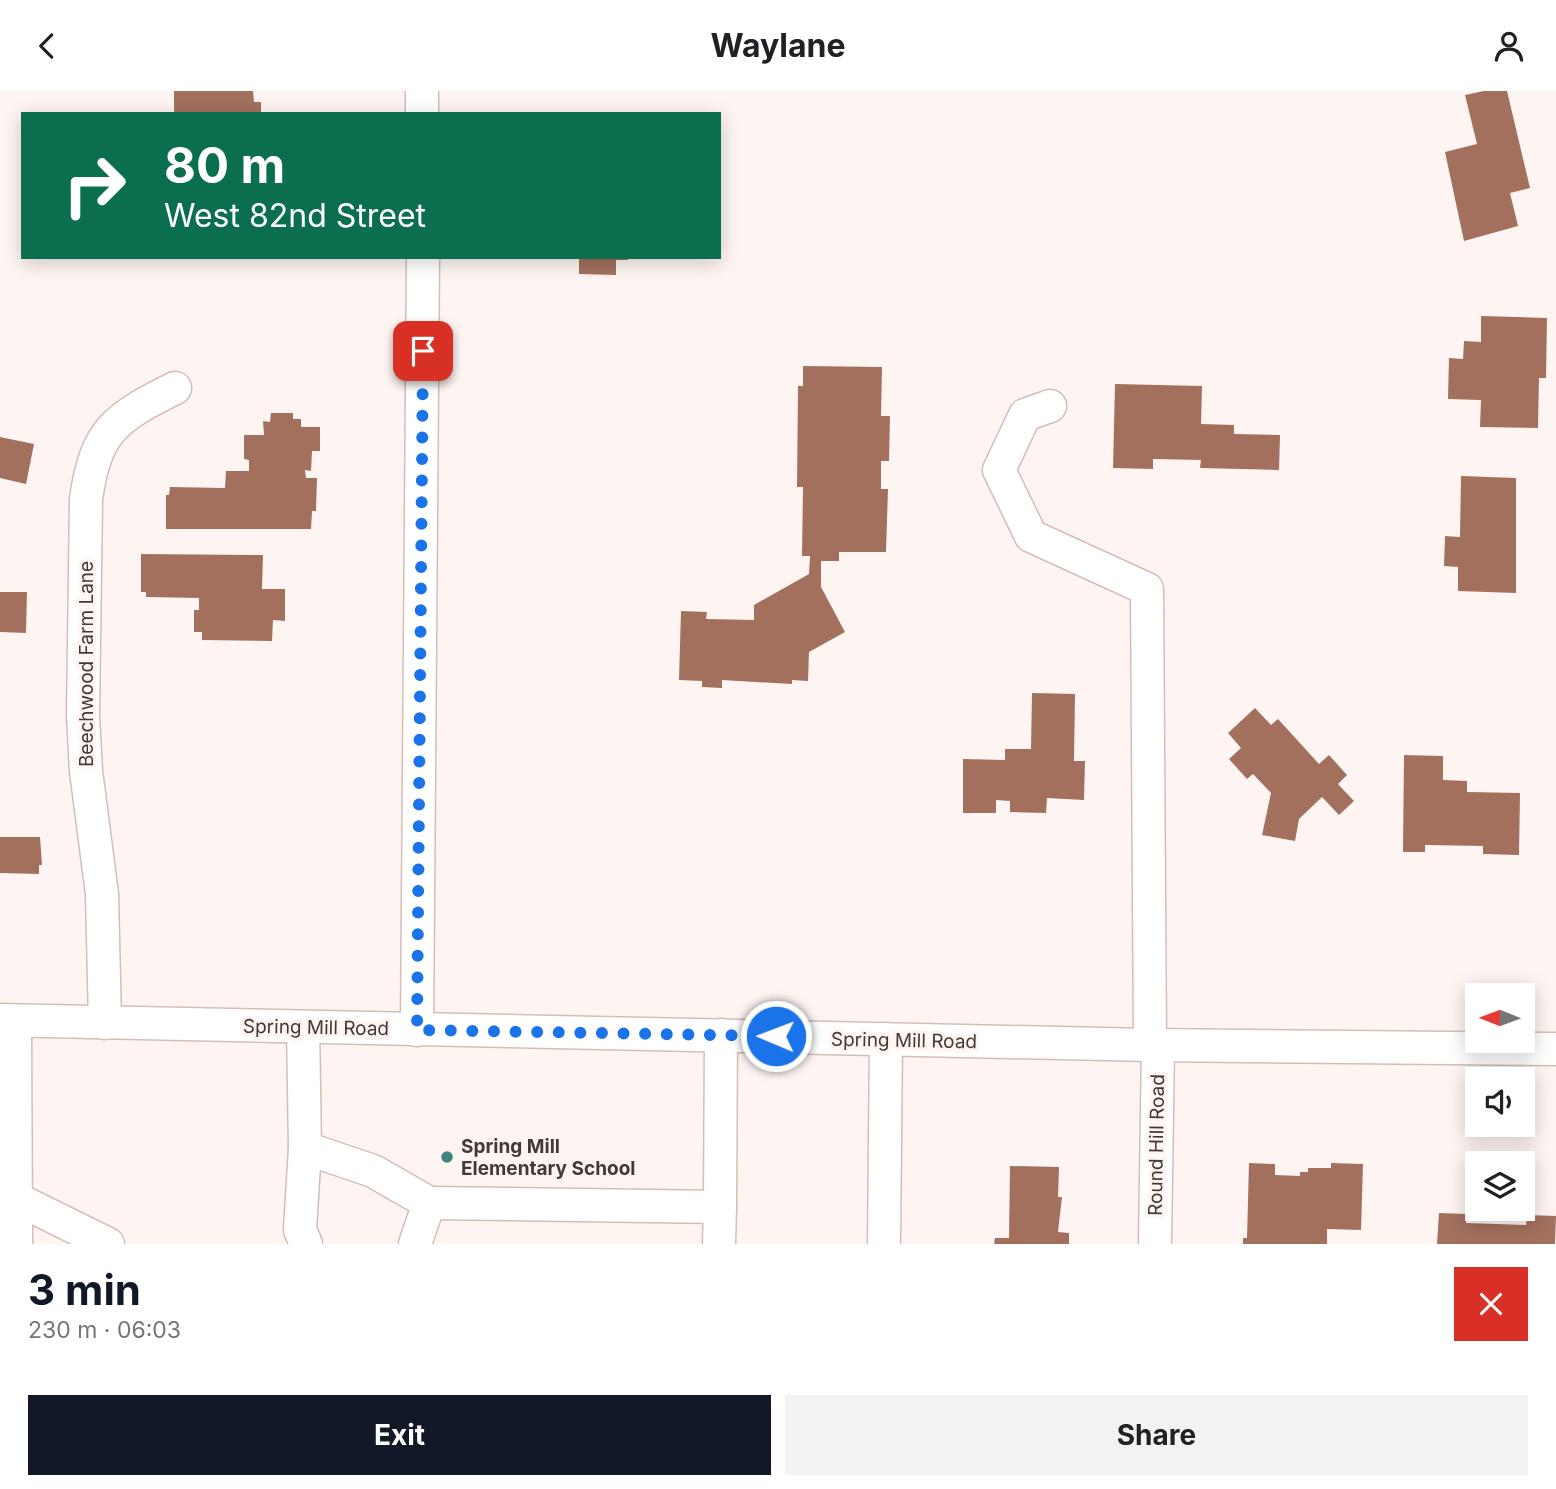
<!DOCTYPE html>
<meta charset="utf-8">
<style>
:root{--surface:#fff;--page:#f2f2f2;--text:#202124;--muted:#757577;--accent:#111827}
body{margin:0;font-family:Inter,sans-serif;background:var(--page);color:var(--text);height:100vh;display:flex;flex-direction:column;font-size:26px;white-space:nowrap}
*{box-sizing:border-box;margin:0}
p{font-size:23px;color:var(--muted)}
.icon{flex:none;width:38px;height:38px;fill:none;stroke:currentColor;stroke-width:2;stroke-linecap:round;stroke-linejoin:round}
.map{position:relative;height:1153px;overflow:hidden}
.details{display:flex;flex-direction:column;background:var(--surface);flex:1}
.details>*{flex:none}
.banner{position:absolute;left:21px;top:21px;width:700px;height:147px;border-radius:0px;box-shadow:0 4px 18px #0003;background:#0b6e4f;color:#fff;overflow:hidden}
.needle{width:46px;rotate:271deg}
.fabs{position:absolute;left:1465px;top:892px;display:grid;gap:14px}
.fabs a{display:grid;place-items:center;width:70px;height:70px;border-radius:0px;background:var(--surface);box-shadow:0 4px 18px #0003;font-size:35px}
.pin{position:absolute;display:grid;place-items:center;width:60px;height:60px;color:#fff;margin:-30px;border-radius:14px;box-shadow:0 4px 10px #0006}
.me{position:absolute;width:77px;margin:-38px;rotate:271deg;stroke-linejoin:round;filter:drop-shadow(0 0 5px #0008)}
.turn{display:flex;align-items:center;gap:24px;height:147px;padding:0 28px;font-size:32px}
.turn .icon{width:91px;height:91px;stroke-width:2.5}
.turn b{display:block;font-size:49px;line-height:60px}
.round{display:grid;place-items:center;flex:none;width:74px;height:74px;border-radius:0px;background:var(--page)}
.overview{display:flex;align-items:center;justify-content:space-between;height:119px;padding:0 28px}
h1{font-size:42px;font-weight:700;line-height:52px;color:var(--accent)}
.cta{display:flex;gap:14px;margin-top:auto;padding:14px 28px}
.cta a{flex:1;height:80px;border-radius:0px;background:var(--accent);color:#fff;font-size:28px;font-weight:700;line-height:80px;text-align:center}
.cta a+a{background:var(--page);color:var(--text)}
header{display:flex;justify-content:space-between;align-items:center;height:91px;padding:0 28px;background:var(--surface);font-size:32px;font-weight:700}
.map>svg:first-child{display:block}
.building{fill:#a3705e}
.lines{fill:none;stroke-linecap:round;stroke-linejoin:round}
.minor-casing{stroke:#d3beb6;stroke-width:35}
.minor{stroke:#fff;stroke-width:32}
.route{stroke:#1a73e8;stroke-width:12;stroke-dasharray:0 21.6}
.poi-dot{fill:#3d8480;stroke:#fef5f2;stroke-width:2.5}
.labels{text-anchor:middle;stroke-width:7;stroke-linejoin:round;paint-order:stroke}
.street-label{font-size:19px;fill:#423a37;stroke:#fef5f2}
.poi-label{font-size:19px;font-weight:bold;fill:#423a37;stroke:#fef5f2;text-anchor:start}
</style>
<header><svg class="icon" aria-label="back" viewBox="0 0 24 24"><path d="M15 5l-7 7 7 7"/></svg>Waylane<svg class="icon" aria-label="person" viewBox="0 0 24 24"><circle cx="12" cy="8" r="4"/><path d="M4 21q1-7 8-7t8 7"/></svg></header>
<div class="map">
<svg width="1556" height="1153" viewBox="0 0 1556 1153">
<rect width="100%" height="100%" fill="#fef5f2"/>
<!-- building -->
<g class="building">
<path d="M174,0H253L254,11H261V23H174Z"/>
<path d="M1484,0H1507L1530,97L1510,102L1518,135L1464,150L1445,61L1477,53L1465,4Z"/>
<path d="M579,166H628V169H616V184L579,183Z"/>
<path d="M1481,225L1547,227L1546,287H1539L1538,337L1480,336L1481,309L1448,308L1449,267L1463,268L1464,250L1481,251Z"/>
<path d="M803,275L882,276L881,325H890L889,370H881V398H888L886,461H839V470H821V496L845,541L809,561L808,590L792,589V593L722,589V597L702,596V590L679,589L681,520L707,521L706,528L754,529V514L809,483L810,465H802L803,396H797L798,295H803Z"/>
<path d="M1115,293L1202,295L1201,333L1234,334V343L1280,344L1279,379L1200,377L1201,369L1153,368V378L1113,377Z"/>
<path d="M271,322H293V328H301V336H320V360H312L311,380L305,379L306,387H317L316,420H312L311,438H166V404H169L170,396L225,397L226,380H249V369L244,368V344H264L263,330L270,331Z"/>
<path d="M0,346L34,353L26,393L0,387Z"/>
<path d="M1461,385L1516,387V502L1458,500V476L1444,475L1445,445L1460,446Z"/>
<path d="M141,463L263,464L262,498H285V530L273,529L272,550L202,549V541H194V519H199V507L146,506V501H141Z"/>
<path d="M0,501H27L26,542L0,541Z"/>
<path d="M1032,602L1075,603L1074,670H1085L1084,709L1047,707L1046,722L1010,721V710L996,709V722H963V668L1005,669V658H1031Z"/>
<path d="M1255,617L1271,634L1278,628L1319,673L1329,664L1347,684L1338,693L1354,710L1339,724L1322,706L1299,728L1295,750L1262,744L1271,702L1253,683L1247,688L1229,668L1241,657L1228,642Z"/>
<path d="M1404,664L1443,665V689L1467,690V701L1520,702L1519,764L1483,763V755L1425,754V761H1403Z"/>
<path d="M0,746H40L42,774H39V783L0,782Z"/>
<path d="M1249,1072L1275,1073V1084L1300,1085V1081H1308V1077H1331V1072L1363,1073L1361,1139L1327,1138V1153H1243V1147H1247Z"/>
<path d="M1010,1075L1059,1076L1058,1106H1062L1058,1141L1069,1142V1153H994L995,1147H1009Z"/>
<path d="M1439,1122L1467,1123L1466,1132L1526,1134L1527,1124L1556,1125L1555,1153H1437Z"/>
</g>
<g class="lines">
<!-- minor casing -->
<g class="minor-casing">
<g id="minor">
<path d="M422,0V23"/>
<path d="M1050,315L1025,324L999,379L1031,445L1147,498L1150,954"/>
<path d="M0,929L1150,954L1556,958"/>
<path d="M15,930L16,1153"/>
<path d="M105,932L102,803L86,680L83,625L86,408C96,339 115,327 175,297"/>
<path d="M303,936L305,1057L300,1139L306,1153"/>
<path d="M417,939L423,166"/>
<path d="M305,1057L373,1080L429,1112"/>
<path d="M17,1108L108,1153"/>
<path d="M415,1153L429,1112L720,1116L721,944"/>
<path d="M719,1153L720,1116"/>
<path d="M884,1153L886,948"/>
<path d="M1155,1153L1158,954"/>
</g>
</g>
<!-- minor -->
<use href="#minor" class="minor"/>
</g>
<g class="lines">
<!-- route -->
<path class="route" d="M423,260L417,939L776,945"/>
</g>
<!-- markers -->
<circle class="poi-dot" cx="447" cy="1066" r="7"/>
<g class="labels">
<!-- street labels -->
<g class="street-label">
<text transform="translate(86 573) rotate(-90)" y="7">Beechwood Farm Lane</text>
<text transform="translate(316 936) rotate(1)" y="7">Spring Mill Road</text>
<text transform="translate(904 949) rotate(1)" y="7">Spring Mill Road</text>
<text transform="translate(1156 1054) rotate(-89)" y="7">Round Hill Road</text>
</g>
<!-- poi labels -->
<g class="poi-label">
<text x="461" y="1062">Spring Mill<tspan x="461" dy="22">Elementary School</tspan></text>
</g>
</g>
</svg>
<div class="fabs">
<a><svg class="needle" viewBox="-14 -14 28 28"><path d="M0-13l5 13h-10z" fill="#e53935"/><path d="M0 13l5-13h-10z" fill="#757577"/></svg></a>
<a><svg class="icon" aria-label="sound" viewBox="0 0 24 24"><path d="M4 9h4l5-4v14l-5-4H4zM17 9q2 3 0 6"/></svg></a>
<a><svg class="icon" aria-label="layers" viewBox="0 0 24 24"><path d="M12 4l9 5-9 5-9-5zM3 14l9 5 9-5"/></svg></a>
</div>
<div class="pin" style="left:423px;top:260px;background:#d93025"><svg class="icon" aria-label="arrive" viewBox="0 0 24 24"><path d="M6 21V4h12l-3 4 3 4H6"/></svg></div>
<svg class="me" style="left:776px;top:945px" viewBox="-20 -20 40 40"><circle r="17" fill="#1a73e8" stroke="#fff" stroke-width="3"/><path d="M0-11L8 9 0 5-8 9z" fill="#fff"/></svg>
<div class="banner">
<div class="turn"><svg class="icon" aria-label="right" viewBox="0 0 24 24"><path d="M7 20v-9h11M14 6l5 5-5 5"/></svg><div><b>80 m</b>West 82nd Street</div></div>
</div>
</div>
<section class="details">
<div class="overview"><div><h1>3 min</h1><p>230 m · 06:03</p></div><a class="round" style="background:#d93025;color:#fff"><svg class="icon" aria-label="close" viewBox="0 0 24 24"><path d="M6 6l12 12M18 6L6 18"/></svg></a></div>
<div class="cta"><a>Exit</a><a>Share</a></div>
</section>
